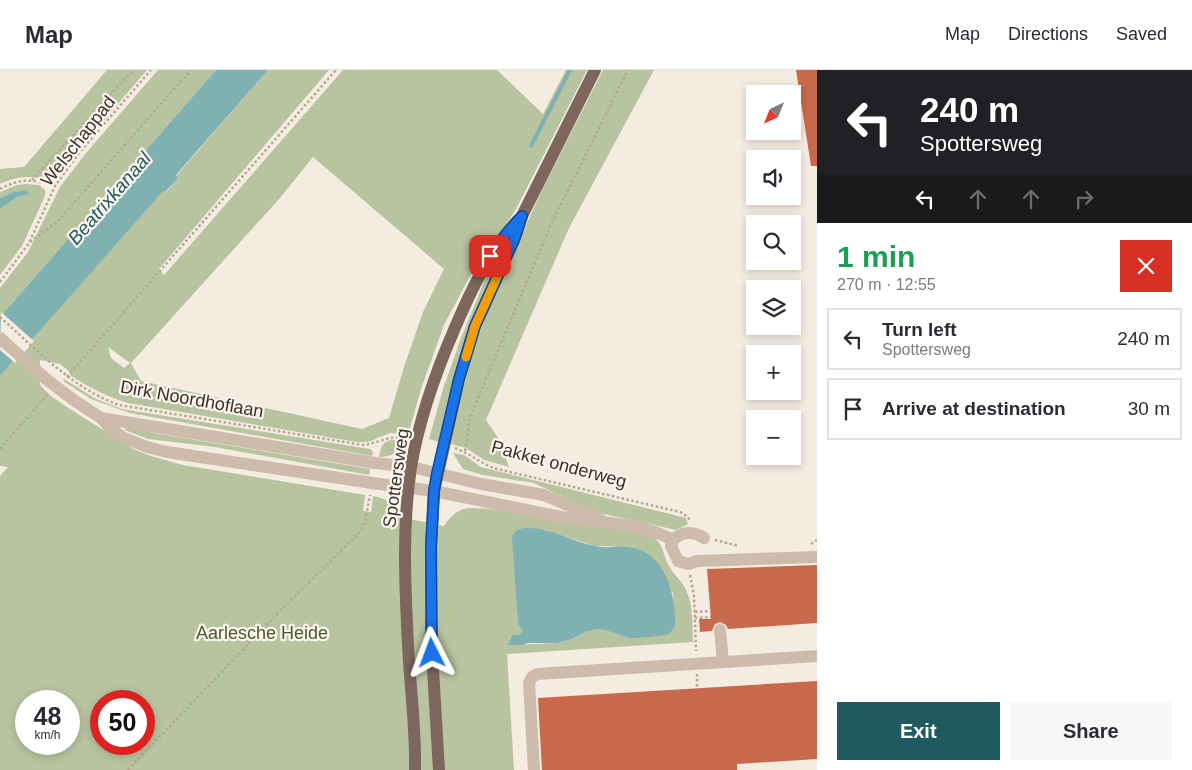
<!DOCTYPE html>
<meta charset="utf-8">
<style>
:root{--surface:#fff;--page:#f7f7f7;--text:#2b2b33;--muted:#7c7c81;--line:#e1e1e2;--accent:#1f5a5e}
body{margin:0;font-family:Helvetica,sans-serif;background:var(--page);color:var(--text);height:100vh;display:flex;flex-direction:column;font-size:19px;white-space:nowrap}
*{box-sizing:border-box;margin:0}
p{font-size:16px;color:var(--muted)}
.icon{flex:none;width:28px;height:28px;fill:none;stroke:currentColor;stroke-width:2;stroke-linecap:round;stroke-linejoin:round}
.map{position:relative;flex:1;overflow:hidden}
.sheet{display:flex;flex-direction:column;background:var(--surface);width:375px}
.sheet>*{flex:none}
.hud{background:#202124;color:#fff;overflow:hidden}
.needle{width:32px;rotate:223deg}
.tools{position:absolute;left:746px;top:15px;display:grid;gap:10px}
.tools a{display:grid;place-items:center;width:55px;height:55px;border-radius:0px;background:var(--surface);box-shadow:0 2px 8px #0003;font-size:25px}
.speed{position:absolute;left:15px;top:620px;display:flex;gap:10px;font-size:25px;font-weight:700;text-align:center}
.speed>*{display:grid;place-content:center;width:65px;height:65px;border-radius:50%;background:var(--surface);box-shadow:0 2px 8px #0003;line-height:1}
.speed small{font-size:12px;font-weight:400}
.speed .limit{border:8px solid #d22;background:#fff;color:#111}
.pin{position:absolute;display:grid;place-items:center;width:42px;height:42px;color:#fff;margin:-21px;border-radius:10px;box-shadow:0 2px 8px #0006}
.me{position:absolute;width:55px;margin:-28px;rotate:357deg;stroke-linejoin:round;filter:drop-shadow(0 0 4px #0008)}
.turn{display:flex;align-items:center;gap:18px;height:105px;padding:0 20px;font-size:22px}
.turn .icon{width:65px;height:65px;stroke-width:2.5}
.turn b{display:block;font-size:35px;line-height:42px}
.lanes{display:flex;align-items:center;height:48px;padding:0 20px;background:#0003;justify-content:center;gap:25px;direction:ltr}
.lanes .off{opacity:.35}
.round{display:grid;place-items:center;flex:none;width:52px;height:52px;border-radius:0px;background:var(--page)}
.headline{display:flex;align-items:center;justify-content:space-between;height:85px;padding:0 20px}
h1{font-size:30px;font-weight:800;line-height:38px;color:#1e9e55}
.cta{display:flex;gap:10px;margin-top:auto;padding:10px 20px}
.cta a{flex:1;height:58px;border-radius:0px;background:var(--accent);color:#fff;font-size:20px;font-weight:800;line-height:58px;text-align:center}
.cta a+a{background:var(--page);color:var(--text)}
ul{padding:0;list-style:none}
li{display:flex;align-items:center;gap:15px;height:62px;margin:0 10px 8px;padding:0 10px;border:2px solid var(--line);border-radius:0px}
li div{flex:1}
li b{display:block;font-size:19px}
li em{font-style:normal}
header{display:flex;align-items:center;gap:30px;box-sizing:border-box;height:70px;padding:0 25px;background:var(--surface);border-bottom:1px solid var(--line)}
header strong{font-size:24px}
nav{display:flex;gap:28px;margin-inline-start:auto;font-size:18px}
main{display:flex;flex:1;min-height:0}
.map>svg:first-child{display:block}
.green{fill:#b8c4a0;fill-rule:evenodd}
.water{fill:#7fb0b2}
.pier{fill:#f4ebe1}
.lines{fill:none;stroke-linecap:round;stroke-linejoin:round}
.stream{stroke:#7fb0b2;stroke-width:4}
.building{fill:#c8694b}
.path{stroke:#b9a596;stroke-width:2.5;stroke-dasharray:2.5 2.5;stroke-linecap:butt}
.minor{stroke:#cdbbac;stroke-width:12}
.major{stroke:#7d675c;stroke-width:12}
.route-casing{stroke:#114b97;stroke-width:12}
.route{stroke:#1a73e8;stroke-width:9}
.slow{stroke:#f59e0b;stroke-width:9}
.labels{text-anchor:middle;stroke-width:4.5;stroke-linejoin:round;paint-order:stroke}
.street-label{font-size:18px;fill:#3b302b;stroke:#fbf5ee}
.park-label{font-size:18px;fill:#4a5a2e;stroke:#fbf5ee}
.water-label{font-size:19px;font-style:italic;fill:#1f5a5e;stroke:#fbf5ee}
</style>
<header>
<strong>Map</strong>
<nav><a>Map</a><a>Directions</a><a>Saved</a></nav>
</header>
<main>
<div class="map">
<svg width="817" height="700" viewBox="0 0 817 700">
<rect width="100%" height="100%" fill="#f4ebe1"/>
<!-- green -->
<g class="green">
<path d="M107,0H147L57,105C48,112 39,107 29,107C18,107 9,110 0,114V99L24,97Z"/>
<path d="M158,0H216L0,247V218L28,182L60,117L86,83Z"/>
<path d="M268,0H329L159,199L164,205L343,0H497L543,44L566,0H587L516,139L496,171L470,206L444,255L421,319L408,365L390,363L368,372H357L128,333C107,327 88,317 70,305L71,303L60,294L40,290V315L51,326L67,337L133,379L151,386L183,395L365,425L363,441L371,442L373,426C387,428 395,435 400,447L444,456C449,448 455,442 464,439C472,437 482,439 491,439C542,443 598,456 649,465C664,471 662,484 669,496C673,504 681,510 685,518C694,535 692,554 693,572L507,584L514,700H0V406L8,397L0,396V306L163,120L166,122L178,108L176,106ZM313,87L444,199L423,242L404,297L389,348L362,359L141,311L131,293L280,128ZM108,277L130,293L124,298L111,288ZM546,460L594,476L630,477L640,480L673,523L675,556L639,568H628L605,560L597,559L585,562L572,569L557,573L509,575L512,565H520L523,561L518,555L513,466ZM26,631H69V674H26ZM101,631H144V674H101Z"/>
<path d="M603,0H654L569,158L486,350L498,368L509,397L484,390L466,378L451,374L453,357L476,271L493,228L543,118Z"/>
<path d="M26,114L39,115L45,120V126L22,176L0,205V139L17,127L28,124L27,120L13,122L0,128V122L17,115Z"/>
<path d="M508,167L439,372L429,369L443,319L461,268L489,200Z"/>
<path d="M64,309L96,329L122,339L370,379L373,382L372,386L130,343L91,329L63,311Z"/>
<path d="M126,356L153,363L370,399L369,405L215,377L148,369L125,360Z"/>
<path d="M391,370L406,372C400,382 391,387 379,387C381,378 381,372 391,370Z"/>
<path d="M453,383L464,385L481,397L686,448L688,454L676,460L595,442L534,413L483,405L463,399Z"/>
</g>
<!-- water -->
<g class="water">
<path d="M216,0H268L176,105L178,108L165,122L163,121L0,306V247Z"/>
<path d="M27,120L29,124L17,127L0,139V128L13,122Z"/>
<path d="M524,458C553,457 569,471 595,476C606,479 618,475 629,477C666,482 676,525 675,556L670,563L666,565L639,568H628L605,560L597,559L585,562L572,569L557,573H528L522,575H508L512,565H520L523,561L518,555L512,466L517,460Z"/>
</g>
<!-- pier -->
<path class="pier" d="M1,242L34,271L15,293L0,280Z"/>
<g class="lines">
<!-- stream -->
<path class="stream" d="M531,76L570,0"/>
</g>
<!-- building -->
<g class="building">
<path d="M796,0H817V96H811Z"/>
<path d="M817,495V553L728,559L726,555L720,552L715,554L712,561L700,562L699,549H711L707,499Z"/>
<path d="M817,611V689L737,694V700H542L538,628Z"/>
</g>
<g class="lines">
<!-- path -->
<g class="path">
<path d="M32,110L133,0"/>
<path d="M0,119C19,108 35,109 55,116"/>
<path d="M30,172L58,151L191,0"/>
<path d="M0,212L29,173L55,116L79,83L151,0"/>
<path d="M0,247C37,280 72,318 119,335L363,375C379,373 389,365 405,368"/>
<path d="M67,307L336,0"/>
<path d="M455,378C468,383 480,392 493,398L680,442L688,447L690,451"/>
<path d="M0,379L48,324"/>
<path d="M465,381L470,347L552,152L628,0"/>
<path d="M715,470L739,476"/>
<path d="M811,474L817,470"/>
<path d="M690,505L694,526L696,581"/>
<path d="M695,542L710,541"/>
<path d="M695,548L711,547"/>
<path d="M697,604V619"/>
<path d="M128,700L280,541L361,461L365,451L370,425"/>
</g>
<!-- minor -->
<g class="minor">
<path d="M0,268L46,309L75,331L101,348L112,360L124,368L147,377L167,382L372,413L434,421L561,447C600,454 638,451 673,470"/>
<path d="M101,348L375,393L412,397L481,414L544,425L600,449"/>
<path d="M673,470L671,476L678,491L688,494L697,491L817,487"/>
<path d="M673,470C682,461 694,461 704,468"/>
<path d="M720,560L723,592"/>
<path d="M534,700L529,613L532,607L537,604L817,586"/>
</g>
<!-- major -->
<g class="major">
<path d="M415,700C416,658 410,617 408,575C405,516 402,456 411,397C419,350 435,304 454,260C471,220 489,182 518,150"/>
<path d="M439,700L431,566V476L434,421L459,309L475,256L514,170L522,146L595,0"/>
</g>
</g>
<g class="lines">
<!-- route casing -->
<g class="route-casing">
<path id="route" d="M432,583L431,476L434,421L437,403L459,309L475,256L514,170L522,146L506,164L490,186"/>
</g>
<!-- route -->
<use href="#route" class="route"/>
<!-- slow -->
<path class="slow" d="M466,287L475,256L503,194"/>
</g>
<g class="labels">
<!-- street labels -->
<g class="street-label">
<text transform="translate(78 71) rotate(-52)" y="6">Welschappad</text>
<text transform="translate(192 329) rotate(10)" y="6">Dirk Noordhoflaan</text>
<text transform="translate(559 394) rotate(15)" y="6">Pakket onderweg</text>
<text transform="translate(396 408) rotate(-82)" y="6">Spottersweg</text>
</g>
<!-- park labels -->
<g class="park-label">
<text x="262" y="569">Aarlesche Heide</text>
</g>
<!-- water labels -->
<g class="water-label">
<text transform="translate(109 128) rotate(-49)" y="7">Beatrixkanaal</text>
</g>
</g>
</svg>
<div class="tools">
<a><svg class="needle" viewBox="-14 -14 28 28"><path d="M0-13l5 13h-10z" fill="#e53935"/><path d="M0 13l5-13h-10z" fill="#7c7c81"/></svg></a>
<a><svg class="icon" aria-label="sound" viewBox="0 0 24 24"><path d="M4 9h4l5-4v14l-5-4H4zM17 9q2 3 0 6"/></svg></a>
<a><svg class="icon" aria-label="search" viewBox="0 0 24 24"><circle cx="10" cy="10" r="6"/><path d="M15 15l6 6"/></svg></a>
<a><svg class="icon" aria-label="layers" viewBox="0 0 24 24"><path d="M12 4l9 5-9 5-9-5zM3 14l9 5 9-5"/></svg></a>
<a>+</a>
<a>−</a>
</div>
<div class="speed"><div>48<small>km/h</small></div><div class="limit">50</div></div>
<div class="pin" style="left:490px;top:186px;background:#d93025"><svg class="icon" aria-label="arrive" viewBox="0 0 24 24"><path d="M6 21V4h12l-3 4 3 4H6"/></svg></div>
<svg class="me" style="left:432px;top:583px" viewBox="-20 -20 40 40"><path d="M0-17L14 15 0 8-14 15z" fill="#1a73e8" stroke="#fff" stroke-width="4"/></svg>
</div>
<section class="sheet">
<div class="hud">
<div class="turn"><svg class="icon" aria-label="left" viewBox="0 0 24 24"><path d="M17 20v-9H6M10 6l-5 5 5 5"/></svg><div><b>240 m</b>Spottersweg</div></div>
<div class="lanes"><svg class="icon" aria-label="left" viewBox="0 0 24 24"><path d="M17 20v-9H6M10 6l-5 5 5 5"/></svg><svg class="icon off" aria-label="ahead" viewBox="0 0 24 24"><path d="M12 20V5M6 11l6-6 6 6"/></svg><svg class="icon off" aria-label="ahead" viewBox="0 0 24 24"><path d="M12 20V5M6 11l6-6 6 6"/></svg><svg class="icon off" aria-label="right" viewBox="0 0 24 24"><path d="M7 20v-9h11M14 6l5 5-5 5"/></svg></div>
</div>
<div class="headline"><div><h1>1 min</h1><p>270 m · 12:55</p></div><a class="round" style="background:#d93025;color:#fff"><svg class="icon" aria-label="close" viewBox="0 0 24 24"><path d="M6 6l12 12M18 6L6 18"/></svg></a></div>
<ul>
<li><svg class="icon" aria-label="left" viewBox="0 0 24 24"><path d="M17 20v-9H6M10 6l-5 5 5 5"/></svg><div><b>Turn left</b><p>Spottersweg</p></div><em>240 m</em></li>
<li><svg class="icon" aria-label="arrive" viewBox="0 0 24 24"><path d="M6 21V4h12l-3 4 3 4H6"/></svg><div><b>Arrive at destination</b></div><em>30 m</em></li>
</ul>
<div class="cta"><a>Exit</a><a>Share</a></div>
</section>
</main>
